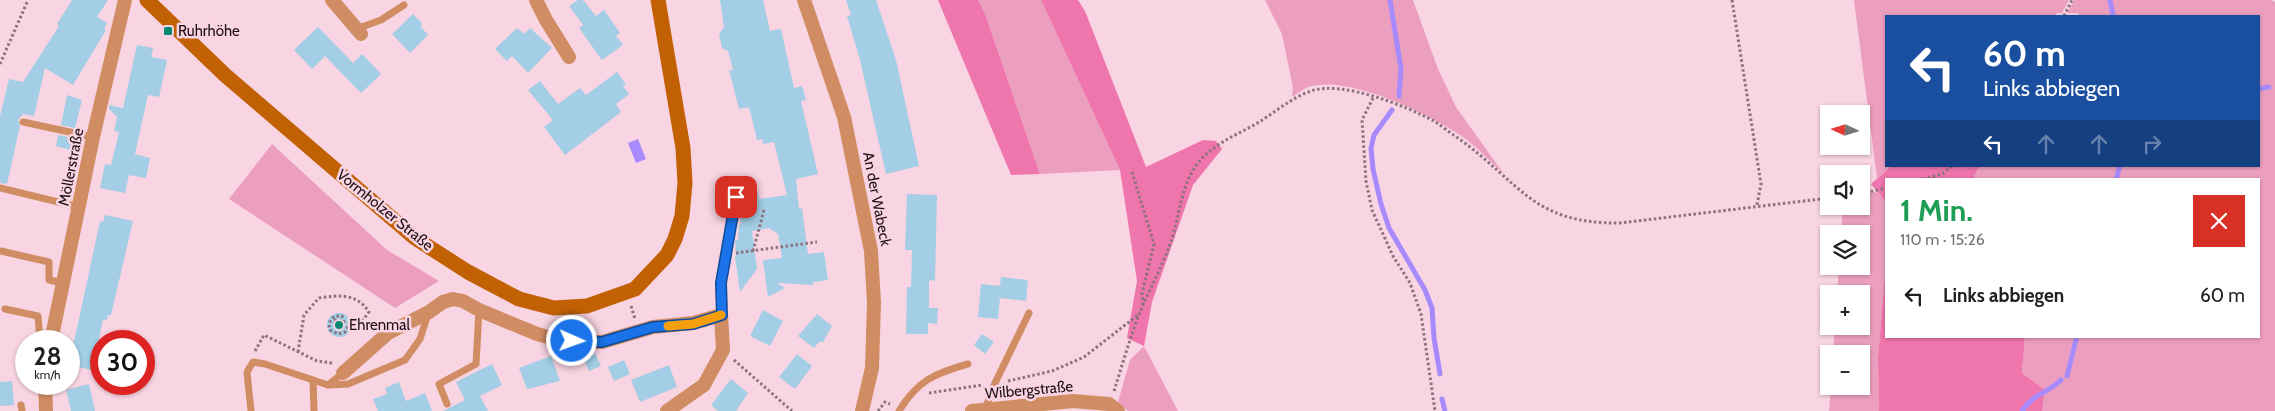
<!DOCTYPE html>
<html lang="de">
<meta charset="utf-8">
<style>
:root{--surface:#fff;--page:#f2f2f2;--text:#202124;--muted:#757577}
body{margin:0;font-family:Cabin,sans-serif;background:var(--page);color:var(--text);height:100vh;display:flex;flex-direction:column;font-size:19px;white-space:nowrap}
*{box-sizing:border-box;margin:0}
p{font-size:16px;color:var(--muted)}
.icon{flex:none;width:28px;height:28px;fill:none;stroke:currentColor;stroke-width:2;stroke-linecap:round;stroke-linejoin:round}
.map{position:relative;flex:1;overflow:hidden}
.sheet{position:absolute;left:1885px;top:178px;width:375px;height:160px;display:flex;flex-direction:column;background:var(--surface);border-radius:0px;box-shadow:0 1px 4px #0004}
.sheet>*{flex:none}
.top-card{position:absolute;left:1885px;top:15px;width:375px;height:152px;border-radius:0px;box-shadow:0 1px 4px #0004;background:#1a4fa0;color:#fff;overflow:hidden}
.needle{width:32px;rotate:274deg}
.fabs{position:absolute;left:1820px;top:105px;display:grid;gap:10px}
.fabs a{display:grid;place-items:center;width:50px;height:50px;border-radius:0px;background:var(--surface);box-shadow:0 1px 4px #0004;font-size:25px}
.speed{position:absolute;left:15px;top:330px;display:flex;gap:10px;font-size:25px;font-weight:700;text-align:center}
.speed>*{display:grid;place-content:center;width:65px;height:65px;border-radius:50%;background:var(--surface);box-shadow:0 1px 4px #0004;line-height:1}
.speed small{font-size:12px;font-weight:400}
.speed .limit{border:8px solid #d22;background:#fff;color:#111}
.pin{position:absolute;display:grid;place-items:center;width:42px;height:42px;color:#fff;margin:-21px;border-radius:10px;box-shadow:0 2px 8px #0006}
.me{position:absolute;width:55px;margin:-28px;rotate:92deg;stroke-linejoin:round;filter:drop-shadow(0 0 4px #0008)}
.turn{display:flex;align-items:center;gap:18px;height:105px;padding:0 15px;font-size:22px}
.turn .icon{width:65px;height:65px;stroke-width:2.5}
.turn b{display:block;font-size:35px;line-height:42px}
.lanes{display:flex;align-items:center;height:48px;padding:0 15px;background:#0003;justify-content:center;gap:25px;direction:ltr}
.lanes .off{opacity:.35}
.round{display:grid;place-items:center;flex:none;width:52px;height:52px;border-radius:0px;background:var(--page)}
.head{display:flex;align-items:center;justify-content:space-between;height:85px;padding:0 15px}
h1{font-size:30px;font-weight:700;line-height:38px;color:#1e9e55}
ul{padding:0;list-style:none}
li{display:flex;align-items:center;gap:15px;height:65px;padding:0 15px}
li div{flex:1}
li b{display:block;font-size:19px}
li em{font-style:normal}
.map>svg:first-child{display:block}
.green{fill:#ec9ebe}
.forest{fill:#ef75ad}
.water{fill:#a78bfc}
.lines{fill:none;stroke-linecap:round;stroke-linejoin:round}
.stream{stroke:#a78bfc;stroke-width:5}
.building{fill:#a3cee6}
.path{stroke:#8c727c;stroke-width:3;stroke-dasharray:2.5 2.5;stroke-linecap:butt}
.service{stroke:#d08d63;stroke-width:7}
.minor{stroke:#d08d63;stroke-width:14}
.secondary{stroke:#c26104;stroke-width:15}
.route-casing{stroke:#114b97;stroke-width:12}
.route{stroke:#1a73e8;stroke-width:9}
.slow{stroke:#f59e0b;stroke-width:9}
.poi-dot{fill:#038a70;stroke:#f9d4e2;stroke-width:2}
.labels{text-anchor:middle;stroke-width:5;stroke-linejoin:round;paint-order:stroke}
.poi-label{font-size:15px;fill:#1d0e14;stroke:#f9d4e2;text-anchor:start}
.street-label{font-size:15px;fill:#1d0e14;stroke:#f9d4e2}
</style>
<div class="map">
<svg width="2275" height="411" viewBox="0 0 2275 411">
<rect width="100%" height="100%" fill="#f9d4e2"/>
<!-- green -->
<g class="green">
<path d="M978,0H1041L1120,170L1040,174L985,14Z"/>
<path d="M1265,0H1413L1438,69L1456,107L1503,173C1489,160 1475,145 1460,135C1428,113 1346,74 1308,87C1303,89 1297,94 1292,97L1293,88L1282,34Z"/>
<path d="M1854,0H2069L2062,13H2057L2054,16H1886V166H1891L1877,178Z"/>
<path d="M2074,0H2271L2275,2V411H2042L2045,390L2022,373L2025,336H2259V179H1975L1974,176L1980,166H2259V16H2078L2079,13H2067Z"/>
<path d="M272,144L387,250L439,281L395,308L229,199Z"/>
<path d="M1877,192L1885,201L1886,220V262L1878,359L1879,411H1829L1831,386H1861V354H1833L1835,326H1861V294H1837L1839,266H1861V234H1841L1843,206H1861V194Z"/>
<path d="M1144,346L1178,411H1128L1118,402L1130,360Z"/>
</g>
<!-- forest -->
<g class="forest">
<path d="M938,0H978L985,14L1040,174L1011,175Z"/>
<path d="M1041,0H1078L1085,11L1146,167L1203,140L1216,141L1222,149L1193,185L1152,302L1144,346L1127,338L1137,281L1120,170Z"/>
<path d="M1891,166H1980L1974,176L1975,179H1886V220L1885,201L1871,184Z"/>
<path d="M1886,262V336H2025L2022,373L2045,390L2042,411H1879L1878,358Z"/>
</g>
<!-- water -->
<path class="water" d="M638,139L646,159L636,163L628,143Z"/>
<g class="lines">
<!-- stream -->
<g class="stream">
<path d="M1390,0L1401,69L1399,96"/>
<path d="M2110,0L2113,16"/>
<path d="M2259,89L2269,87"/>
<path d="M1392,110L1374,135L1371,148L1373,169L1381,204L1389,228L1425,290L1432,308L1434,338L1440,374"/>
<path d="M2116,179L2120,166"/>
<path d="M2067,376L2077,336"/>
<path d="M1442,399L1445,411"/>
<path d="M2022,411C2034,393 2048,393 2061,380"/>
</g>
</g>
<!-- building -->
<g class="building">
<path d="M72,0H108L97,17L107,23L104,29L106,30L73,85L45,68L34,116L23,114L18,120L20,126L7,184L0,183V116L9,79L23,82L59,26L57,24Z"/>
<path d="M578,0H583L596,16L604,10L620,33L616,36L623,45L602,60L579,28L583,25L569,6Z"/>
<path d="M720,0H763L770,31L781,29L794,88L802,86L806,100L801,101L818,174L796,179L799,209L802,208L808,254L824,252L828,280L813,282V285L777,283L785,288L768,297L763,260L782,258L778,234L769,228L752,231L757,269L740,292L735,257L736,256L735,241L738,240L739,225L741,224L740,217H742L744,194L758,192L759,199L787,195L774,142L763,144L762,139L757,140L749,107L739,109L729,70H733L728,51L722,48L719,34L724,27Z"/>
<path d="M846,0H876L896,60L919,166L886,174L860,60L847,16L851,15Z"/>
<path d="M413,14L422,23L421,27L428,35L410,53L392,34Z"/>
<path d="M318,27L353,63L362,54L381,74L361,93L325,56L312,69L294,50Z"/>
<path d="M517,28L524,34L530,28L552,48L528,73L512,56L507,61L495,49Z"/>
<path d="M137,45L153,48L151,57L167,60L159,97L148,95L135,154L150,158L146,178L129,175L125,193L100,188L105,164L111,165L119,132L114,131L117,117L109,109V105L123,108Z"/>
<path d="M617,72L626,84L623,86L629,94L616,104L621,112L565,155L544,127L553,120L528,90L540,81L558,104L580,88L586,95Z"/>
<path d="M67,95L82,100L75,128L61,125Z"/>
<path d="M58,135L72,138L70,150L56,146Z"/>
<path d="M907,194L937,195L935,281L929,280V308H938L937,324L928,323V334H906L907,287H911L912,250H905Z"/>
<path d="M105,215L133,221L111,315H108L107,320L103,319L97,349L101,350V372L69,365V341L74,342L100,221L103,222Z"/>
<path d="M1001,277L1028,280L1026,301L1000,298L998,319L978,317L981,284L1000,286Z"/>
<path d="M763,310L783,321L770,346L750,336Z"/>
<circle cx="339" cy="325" r="12"/>
<path d="M817,314L832,326L823,342H819L814,348L798,336Z"/>
<path d="M982,334L994,342L985,354L974,345Z"/>
<path d="M595,353L601,366L589,371L583,358Z"/>
<path d="M797,354L812,366L795,389L779,377Z"/>
<path d="M551,356L560,381L527,389L519,368Z"/>
<path d="M624,360L630,374L614,381L608,367Z"/>
<path d="M492,364L502,385L480,396L488,411H443L465,400L456,382Z"/>
<path d="M669,365L677,387L640,402L631,380Z"/>
<path d="M731,379L748,393L736,411H718L711,405Z"/>
<path d="M12,381L14,405L0,406V382Z"/>
<path d="M399,382L406,401L425,393L432,411H378L373,399L387,394L385,388Z"/>
<path d="M89,384L95,411H71L66,390Z"/>
</g>
<g class="lines">
<!-- path -->
<g class="path">
<path d="M1732,0L1761,184L1757,205"/>
<path d="M2064,16L2072,0"/>
<path d="M0,64L28,0"/>
<path d="M1373,98L1362,120L1366,181L1372,210L1393,256L1410,283L1421,314L1435,411"/>
<path d="M1132,172L1154,244L1142,294L1143,305"/>
<path d="M1923,179L1942,174L1952,166"/>
<path d="M1861,194L1886,188"/>
<path d="M753,251L764,210"/>
<path d="M736,253L817,242"/>
<path d="M631,306L635,319"/>
<path d="M338,323L342,321L334,320L336,327H341L344,322L342,316H335C330,320 328,323 330,330L338,334L345,332L350,322L359,325"/>
<path d="M255,351L264,335L317,361L332,363"/>
<path d="M298,352L304,315L319,298C338,295 357,293 369,312L359,325L372,329"/>
<path d="M734,360L792,411"/>
<path d="M1008,381L1052,371L1084,357L1138,315"/>
<path d="M1114,391C1123,363 1131,333 1143,305C1153,283 1164,262 1172,239C1179,216 1181,188 1195,167C1209,146 1234,136 1256,124C1274,113 1291,98 1311,91C1342,80 1406,106 1434,121C1442,126 1450,133 1458,138C1521,183 1532,224 1620,223L1829,198"/>
<path d="M929,393L982,385"/>
<path d="M878,411L885,402L890,404"/>
</g>
<!-- service -->
<g class="service">
<path d="M356,29L381,20L404,5"/>
<path d="M23,122L93,137"/>
<path d="M0,188L79,207"/>
<path d="M1,251L49,262V280L63,283"/>
<path d="M5,309L38,316L40,341"/>
<path d="M721,315V283L736,197"/>
<path d="M313,380L314,411"/>
<path d="M328,385L348,384L405,360L420,339L428,314"/>
<path d="M447,404L439,384L476,364L479,310"/>
<path d="M21,405L22,411"/>
<path d="M985,409L995,383L1029,313"/>
<path d="M251,411L247,372L253,362L265,364L328,385L343,373"/>
<path d="M899,411C917,381 935,373 968,364"/>
</g>
<!-- minor -->
<g class="minor">
<path d="M332,0L361,34"/>
<path d="M536,0L546,20L569,57"/>
<path d="M804,0L844,117L871,251L874,303L872,368L862,411"/>
<path d="M51,341L93,137L125,0"/>
<path d="M343,373L388,333L429,312L443,302L453,299L463,301L479,310L537,334L559,340L585,342H602L653,327L693,323L721,315L723,350L704,385L667,411"/>
<path d="M45,384L46,411"/>
<path d="M972,411L1073,401L1109,404L1118,411"/>
</g>
<!-- secondary -->
<path class="secondary" d="M147,0L225,75L415,238L468,272L519,299L554,308L587,306L635,289L667,255L675,239L682,216L685,183L683,148L658,0"/>
</g>
<g class="lines">
<!-- route casing -->
<g class="route-casing">
<path id="route" d="M572,341L602,342L653,327L693,324L722,315L721,283L736,197"/>
</g>
<!-- route -->
<use href="#route" class="route"/>
<!-- slow -->
<path class="slow" d="M668,326L693,324L721,315"/>
</g>
<!-- markers -->
<g class="poi-dot">
<rect x="163" y="26" width="10" height="10" rx="2.5"/>
<circle cx="339" cy="325" r="5"/>
</g>
<g class="labels">
<!-- poi labels -->
<g class="poi-label">
<text x="178" y="36">Ruhrhöhe</text>
<text x="349" y="330">Ehrenmal</text>
</g>
<!-- street labels -->
<g class="street-label">
<text transform="translate(71 167) rotate(-79)" y="5">Möllerstraße</text>
<text transform="translate(877 199) rotate(79)" y="5">An der Wabeck</text>
<text transform="translate(385 210) rotate(39)" y="5">Vormholzer Straße</text>
<text transform="translate(1029 390) rotate(-5)" y="5">Wilbergstraße</text>
</g>
</g>
</svg>
<div class="fabs">
<a><svg class="needle" viewBox="-14 -14 28 28"><path d="M0-13l5 13h-10z" fill="#e53935"/><path d="M0 13l5-13h-10z" fill="#757577"/></svg></a>
<a><svg class="icon" aria-label="sound" viewBox="0 0 24 24"><path d="M4 9h4l5-4v14l-5-4H4zM17 9q2 3 0 6"/></svg></a>
<a><svg class="icon" aria-label="layers" viewBox="0 0 24 24"><path d="M12 4l9 5-9 5-9-5zM3 14l9 5 9-5"/></svg></a>
<a>+</a>
<a>−</a>
</div>
<div class="speed"><div>28<small>km/h</small></div><div class="limit">30</div></div>
<div class="pin" style="left:736px;top:197px;background:#d93025"><svg class="icon" aria-label="arrive" viewBox="0 0 24 24"><path d="M6 21V4h12l-3 4 3 4H6"/></svg></div>
<svg class="me" style="left:572px;top:341px" viewBox="-20 -20 40 40"><circle r="17" fill="#1a73e8" stroke="#fff" stroke-width="3"/><path d="M0-11L8 9 0 5-8 9z" fill="#fff"/></svg>
<div class="top-card">
<div class="turn"><svg class="icon" aria-label="left" viewBox="0 0 24 24"><path d="M17 20v-9H6M10 6l-5 5 5 5"/></svg><div><b>60 m</b>Links abbiegen</div></div>
<div class="lanes"><svg class="icon" aria-label="left" viewBox="0 0 24 24"><path d="M17 20v-9H6M10 6l-5 5 5 5"/></svg><svg class="icon off" aria-label="ahead" viewBox="0 0 24 24"><path d="M12 20V5M6 11l6-6 6 6"/></svg><svg class="icon off" aria-label="ahead" viewBox="0 0 24 24"><path d="M12 20V5M6 11l6-6 6 6"/></svg><svg class="icon off" aria-label="right" viewBox="0 0 24 24"><path d="M7 20v-9h11M14 6l5 5-5 5"/></svg></div>
</div>
<section class="sheet">
<div class="head"><div><h1>1 Min.</h1><p>110 m · 15:26</p></div><a class="round" style="background:#d93025;color:#fff"><svg class="icon" aria-label="close" viewBox="0 0 24 24"><path d="M6 6l12 12M18 6L6 18"/></svg></a></div>
<ul>
<li><svg class="icon" aria-label="left" viewBox="0 0 24 24"><path d="M17 20v-9H6M10 6l-5 5 5 5"/></svg><div><b>Links abbiegen</b></div><em>60 m</em></li>
</ul>
</section>
</div>
